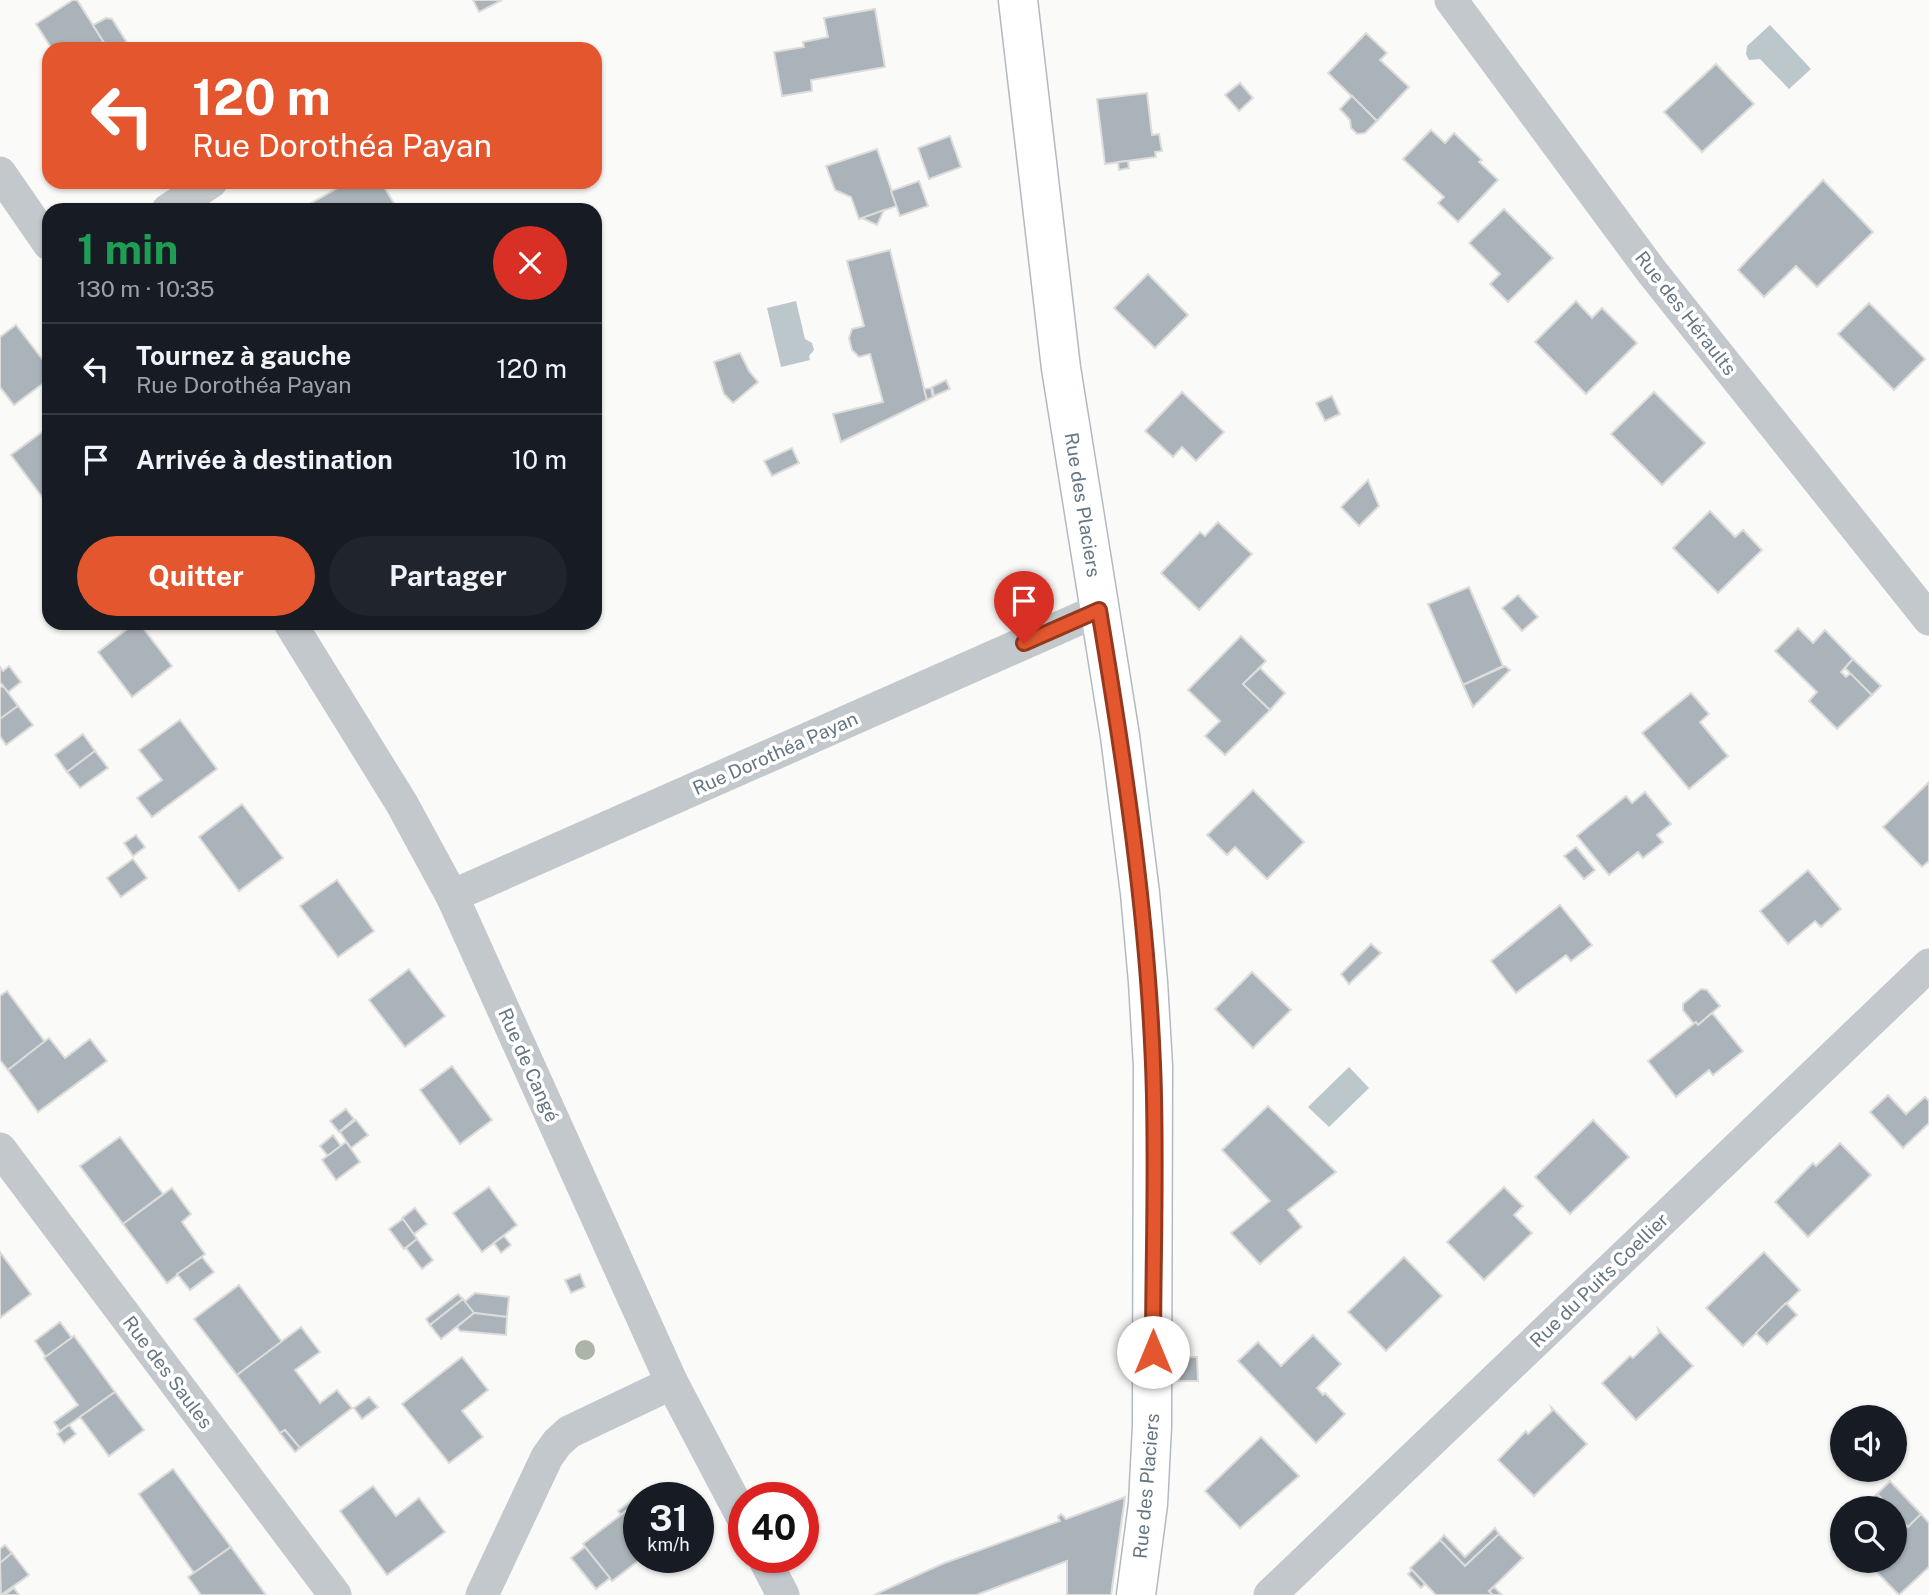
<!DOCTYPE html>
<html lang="fr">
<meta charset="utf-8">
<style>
:root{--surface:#171b24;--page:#20242c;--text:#f1f3f6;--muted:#9ea1a6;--line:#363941;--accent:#e4572e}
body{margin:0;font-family:"Public Sans",sans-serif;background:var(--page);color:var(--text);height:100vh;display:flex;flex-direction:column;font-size:26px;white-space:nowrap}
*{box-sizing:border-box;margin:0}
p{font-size:23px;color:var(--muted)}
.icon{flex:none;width:38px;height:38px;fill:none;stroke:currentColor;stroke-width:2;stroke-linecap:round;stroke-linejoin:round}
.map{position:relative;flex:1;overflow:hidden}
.panel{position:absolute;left:42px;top:203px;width:560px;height:427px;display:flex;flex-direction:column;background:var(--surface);border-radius:21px;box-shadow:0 2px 5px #0004}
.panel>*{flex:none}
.guide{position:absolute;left:42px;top:42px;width:560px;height:147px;border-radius:21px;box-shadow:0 2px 5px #0004;background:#e4572e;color:#fff;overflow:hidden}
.controls{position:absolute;left:1830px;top:1405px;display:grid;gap:14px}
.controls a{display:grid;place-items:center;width:77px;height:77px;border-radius:50%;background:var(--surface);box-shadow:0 2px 5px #0004;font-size:35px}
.speed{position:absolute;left:623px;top:1482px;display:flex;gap:14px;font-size:35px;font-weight:700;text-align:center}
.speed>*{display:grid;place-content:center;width:91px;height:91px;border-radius:50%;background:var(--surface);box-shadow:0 2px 5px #0004;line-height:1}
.speed small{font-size:18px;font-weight:400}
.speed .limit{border:10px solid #d22;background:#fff;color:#111}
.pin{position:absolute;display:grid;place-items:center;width:60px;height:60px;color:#fff;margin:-72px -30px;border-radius:50% 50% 50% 0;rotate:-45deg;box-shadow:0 0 7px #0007}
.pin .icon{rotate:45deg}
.me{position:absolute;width:77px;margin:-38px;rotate:0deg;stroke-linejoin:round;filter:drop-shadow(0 0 5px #0008)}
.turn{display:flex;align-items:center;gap:24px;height:147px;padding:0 35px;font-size:32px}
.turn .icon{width:91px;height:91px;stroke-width:2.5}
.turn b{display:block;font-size:49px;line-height:60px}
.round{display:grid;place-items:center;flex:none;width:74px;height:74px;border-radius:37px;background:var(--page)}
.headline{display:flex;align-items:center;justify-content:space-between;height:119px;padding:0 35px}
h1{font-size:42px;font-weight:700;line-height:52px;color:#1e9e55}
.action{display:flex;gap:14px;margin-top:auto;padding:14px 35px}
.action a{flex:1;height:80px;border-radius:42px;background:var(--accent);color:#fff;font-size:28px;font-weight:700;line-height:80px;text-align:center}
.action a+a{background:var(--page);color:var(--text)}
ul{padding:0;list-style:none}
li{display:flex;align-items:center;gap:21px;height:91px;padding:0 35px;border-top:2px solid var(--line)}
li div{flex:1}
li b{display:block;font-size:26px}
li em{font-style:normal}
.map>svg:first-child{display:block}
.water{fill:#bbc7cb}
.building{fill:#aab3b9;stroke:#dcdcda;stroke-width:2}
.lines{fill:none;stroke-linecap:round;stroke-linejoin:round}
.secondary-casing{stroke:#b3babf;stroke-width:41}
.street{stroke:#c3c8cc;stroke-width:33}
.secondary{stroke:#fff;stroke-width:38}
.tree{fill:#aab4a7}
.route-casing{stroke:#94391e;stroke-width:18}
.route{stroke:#e4572e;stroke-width:12}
.labels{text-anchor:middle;stroke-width:7;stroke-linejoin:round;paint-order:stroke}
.street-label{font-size:19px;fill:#657683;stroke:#fff}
</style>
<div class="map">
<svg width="1929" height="1595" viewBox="0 0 1929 1595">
<rect width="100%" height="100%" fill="#fafaf8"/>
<!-- water -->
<g class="water">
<path d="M1770,25L1811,69L1789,89L1760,59L1749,60L1746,54L1747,46Z"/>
<path d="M796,301L805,339L812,343L814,350L809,356L810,360L781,367L767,308Z"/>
<path d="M1349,1067L1369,1088L1329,1127L1308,1107Z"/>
</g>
<!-- building -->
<g class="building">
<path d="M73,0H77L108,49H52L36,24Z"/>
<path d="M473,0H502L479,12Z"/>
<path d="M875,9L885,67L811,80L812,91L782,96L774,52L804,47L803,42L828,37L824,18Z"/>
<path d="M106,18L112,19L129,46L124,49H108L93,25Z"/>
<path d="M1366,33L1387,53L1380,60L1409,87L1377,121L1328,73Z"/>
<path d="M1716,64L1754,104L1702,152L1664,112Z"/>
<path d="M1240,83L1253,98L1239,111L1225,95Z"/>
<path d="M1147,93L1152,135L1159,134L1162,151L1155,152L1156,157L1105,164L1097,99Z"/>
<path d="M1352,96L1377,121L1365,133L1357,134L1351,128L1350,120L1340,109Z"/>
<path d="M1431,130L1445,143L1454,133L1482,160L1479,162L1498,180L1458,222L1438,203L1444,197L1403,159Z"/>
<path d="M950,136L961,167L929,179L918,148Z"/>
<path d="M877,149L897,206L859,219L851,197L835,190L826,166Z"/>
<path d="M1128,161L1129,168L1119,170L1118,162Z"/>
<path d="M1823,180L1873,232L1817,287L1796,266L1764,297L1738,270Z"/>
<path d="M919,181L928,206L900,216L891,191Z"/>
<path d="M348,182H381L398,210H304L303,208Z"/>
<path d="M1504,209L1553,258L1508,302L1490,284L1500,274L1469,243Z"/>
<path d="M884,210L877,225L862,218Z"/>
<path d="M890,250L927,400L841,442L833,414L883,402L870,354L859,357L852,350L849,338L852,329L864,326L847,261Z"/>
<path d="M1148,274L1188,315L1155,348L1114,308Z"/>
<path d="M1576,301L1592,318L1602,308L1637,343L1586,394L1535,342Z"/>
<path d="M1869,303L1925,359L1894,390L1838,334Z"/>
<path d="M16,325L49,368V379L14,405L0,387V337Z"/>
<path d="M740,353L749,371L758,382L733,403L724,394L714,362Z"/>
<path d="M946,380L950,389L934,396L932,387Z"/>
<path d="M931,388L933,397L927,400L924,389Z"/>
<path d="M1182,392L1224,432L1196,461L1182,447L1173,457L1145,431Z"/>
<path d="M1654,392L1705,443L1662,485L1611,434Z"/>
<path d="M1332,396L1340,414L1325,421L1316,403Z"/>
<path d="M49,427V506L11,455Z"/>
<path d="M792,448L799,463L772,476L764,461Z"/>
<path d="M1368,480L1379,506L1359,526L1341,507Z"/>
<path d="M1710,511L1735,537L1743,530L1762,550L1718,593L1673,548Z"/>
<path d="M1218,522L1252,554L1199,610L1161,573L1200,532L1205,536Z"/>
<path d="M1469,587L1503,666L1463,685L1428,604Z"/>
<path d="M1518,595L1538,617L1522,631L1502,608Z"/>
<path d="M135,623H139L172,666L132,697L98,652Z"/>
<path d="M1798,628L1813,643L1825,630L1853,659L1841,672L1846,677L1851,673L1872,695L1837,729L1809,701L1817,692L1775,651Z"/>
<path d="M1241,636L1266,661L1243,684L1270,710L1225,755L1205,736L1220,721L1188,690Z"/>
<path d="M1853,659L1881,686L1872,695L1845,668Z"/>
<path d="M9,666L21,682L8,692L0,682V667L3,671Z"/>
<path d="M1505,666L1510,670L1473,707L1463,685Z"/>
<path d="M1260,668L1285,693L1270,710L1243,684Z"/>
<path d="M3,686L18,706L0,719V688Z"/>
<path d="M1691,693L1709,714L1700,722L1728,756L1689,789L1642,733Z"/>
<path d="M18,706L33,725L6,745L0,736V719Z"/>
<path d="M180,720L217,769L152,817L137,798L162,780L139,750Z"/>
<path d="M83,734L95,751L67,772L55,755Z"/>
<path d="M95,751L108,768L80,788L67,772Z"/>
<path d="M1929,782V861L1922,867L1883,827Z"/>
<path d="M1253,790L1304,842L1267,879L1235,847L1227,855L1207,835Z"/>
<path d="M1645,792L1671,824L1657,835L1663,842L1643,858L1638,852L1609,875L1577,836L1626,796L1632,803Z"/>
<path d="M242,804L283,858L239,891L199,837Z"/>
<path d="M136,835L145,847L133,856L124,843Z"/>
<path d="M1576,847L1595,870L1584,879L1564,856Z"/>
<path d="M133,859L147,878L121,897L107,878Z"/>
<path d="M1808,870L1841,909L1821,927L1815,921L1788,944L1760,911Z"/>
<path d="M337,880L374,931L338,957L300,906Z"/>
<path d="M1560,905L1592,945L1571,961L1566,955L1516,993L1491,961Z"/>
<path d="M1371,944L1381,953L1349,984L1341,974Z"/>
<path d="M409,969L445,1016L405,1047L369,1000Z"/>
<path d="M1252,972L1291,1010L1253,1048L1215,1009Z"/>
<path d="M1701,989L1707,990L1720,1006L1698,1025L1696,1022L1694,1024L1683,1010V1004Z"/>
<path d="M7,991L45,1042L8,1070L0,1060V996Z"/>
<path d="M1712,1013L1743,1051L1713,1075L1709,1070L1676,1097L1648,1061L1696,1022L1698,1025Z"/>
<path d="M49,1038L65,1058L90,1039L107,1061L38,1112L8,1070Z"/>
<path d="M452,1066L492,1120L460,1144L420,1090Z"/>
<path d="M1888,1095L1906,1114L1925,1097L1929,1101V1123L1903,1148L1870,1112Z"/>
<path d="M1268,1106L1336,1172L1288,1210L1302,1227L1260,1264L1231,1233L1270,1201L1222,1150Z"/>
<path d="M346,1109L354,1119L339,1132L330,1121Z"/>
<path d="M356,1120L368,1135L351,1148L340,1132Z"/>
<path d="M1593,1120L1629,1157L1570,1214L1535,1177Z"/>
<path d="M333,1135L341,1146L328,1156L320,1146Z"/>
<path d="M120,1137L163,1194L123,1224L80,1166Z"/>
<path d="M346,1142L360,1162L336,1180L322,1160Z"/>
<path d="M1840,1143L1871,1175L1808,1237L1775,1202L1813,1163L1816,1166Z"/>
<path d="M489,1187L517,1225L482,1252L453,1213Z"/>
<path d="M1504,1187L1523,1206L1514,1215L1532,1233L1484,1280L1447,1242Z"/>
<path d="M172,1188L191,1214L182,1222L205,1254L167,1283L123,1224Z"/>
<path d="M415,1208L427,1224L414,1234L402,1218Z"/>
<path d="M403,1219L417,1239L404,1249L389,1229Z"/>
<path d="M504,1236L511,1245L501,1253L494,1243Z"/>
<path d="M417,1239L433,1260L422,1269L406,1248Z"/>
<path d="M0,1252L31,1294L0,1318Z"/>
<path d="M1764,1252L1800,1290L1743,1346L1706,1308Z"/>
<path d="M202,1257L214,1272L190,1290L177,1274Z"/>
<path d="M1404,1257L1442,1296L1386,1351L1348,1312Z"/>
<path d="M580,1274L585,1287L571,1293L565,1280Z"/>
<path d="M239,1285L282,1342L237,1375L194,1319Z"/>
<path d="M475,1293L509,1297L507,1317L474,1313L464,1302Z"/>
<path d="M458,1294L463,1299L430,1325L426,1319Z"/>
<path d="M463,1299L474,1313L441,1339L430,1325Z"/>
<path d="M1786,1303L1797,1315L1767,1344L1756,1333Z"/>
<path d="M474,1313L507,1317L506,1335L460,1331L457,1327Z"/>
<path d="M60,1322L72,1338L46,1357L35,1341Z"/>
<path d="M301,1327L320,1352L295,1370L320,1403L337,1390L352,1408L300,1448L285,1430L280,1433L237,1375Z"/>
<path d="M1658,1329L1693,1366L1636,1420L1602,1383L1630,1356L1633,1358L1659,1333Z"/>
<path d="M1313,1335L1341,1364L1317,1388L1323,1395L1325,1393L1345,1414L1316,1443L1238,1361L1258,1342L1281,1366Z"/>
<path d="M74,1336L115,1392L60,1431L54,1422L78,1405L44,1358Z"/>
<path d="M462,1357L488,1390L462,1411L483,1437L449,1463L402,1404Z"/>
<path d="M1180,1357H1197L1198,1381H1179Z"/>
<path d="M115,1392L144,1430L109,1456L80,1417Z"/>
<path d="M369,1397L378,1407L362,1419L354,1408Z"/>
<path d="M1551,1407L1587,1444L1534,1496L1498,1460L1526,1431L1528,1434L1552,1411Z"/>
<path d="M69,1425L76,1434L64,1443L57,1434Z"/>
<path d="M285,1430L300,1448L295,1452L280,1433Z"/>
<path d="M1261,1437L1299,1476L1240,1528L1205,1491Z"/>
<path d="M173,1469L231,1547L194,1573L139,1494Z"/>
<path d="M1890,1481L1921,1514L1908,1527L1895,1513V1508H1891L1877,1494Z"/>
<path d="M373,1486L396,1516L419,1498L445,1532L387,1575L340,1511Z"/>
<path d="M647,1488L649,1492L639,1498V1501L621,1515L618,1511Z"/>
<path d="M1877,1494L1891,1508H1862Z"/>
<path d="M1125,1497L1111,1595H1067V1561L976,1595H874L942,1564L1060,1521L1058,1517L1061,1514L1066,1519Z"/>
<path d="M639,1501V1558H642L612,1581L583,1544Z"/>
<path d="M1895,1513L1908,1527L1921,1514L1929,1523V1567L1899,1595L1866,1561H1895Z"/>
<path d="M1495,1528L1499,1534L1465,1566L1440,1540L1444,1535L1465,1557Z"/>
<path d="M1499,1534L1523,1558L1489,1591L1493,1595H1436L1410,1568L1440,1540L1465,1566Z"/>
<path d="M5,1545L12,1553L0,1563V1549Z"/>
<path d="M231,1547L266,1595H201L188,1577Z"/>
<path d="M585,1547L610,1578L596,1589L571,1558Z"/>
<path d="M12,1553L29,1575L1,1595L0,1563Z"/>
<path d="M1412,1570L1425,1584L1421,1588L1408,1574Z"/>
<path d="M1494,1587L1502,1595H1493L1489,1591Z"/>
<path d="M14,1588L19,1595H4Z"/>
</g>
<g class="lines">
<!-- secondary casing -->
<g class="secondary-casing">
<g id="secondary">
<path id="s1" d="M1018,0L1061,368L1120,736L1140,893L1148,982L1153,1066L1152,1426L1148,1504L1136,1595"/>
</g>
</g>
<!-- street -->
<g class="street">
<path d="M1451,0L1652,272L1929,619"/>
<path d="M0,173L49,244"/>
<path d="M168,210L211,182"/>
<path d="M290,623L402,804L452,896L672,1383L744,1520"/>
<path d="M452,896L1099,610"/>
<path d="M0,1149L335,1595"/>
<path d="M764,1558L783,1595"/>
<path d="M482,1595L547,1457L557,1443L569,1432L672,1383"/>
<path d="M1270,1595L1929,965"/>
</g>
<!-- secondary -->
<use href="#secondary" class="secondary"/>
</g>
<!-- trees -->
<circle class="tree" cx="585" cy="1350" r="10"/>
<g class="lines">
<!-- route casing -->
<g class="route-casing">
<path id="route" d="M1024,643L1099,610C1124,760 1147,911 1153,1064C1157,1160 1153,1256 1153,1352"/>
</g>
<!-- route -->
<use href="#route" class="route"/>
</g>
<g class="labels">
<!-- street labels -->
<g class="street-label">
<text transform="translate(1686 313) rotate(52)" y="7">Rue des Héraults</text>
<text dy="7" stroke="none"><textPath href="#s1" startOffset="509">Rue des Placiers</textPath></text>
<text transform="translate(775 753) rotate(-24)" y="7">Rue Dorothéa Payan</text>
<text transform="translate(529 1065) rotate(66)" y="7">Rue de Cangé</text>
<text transform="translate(1599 1280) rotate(-44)" y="7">Rue du Puits Coellier</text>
<text transform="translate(168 1372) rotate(53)" y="7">Rue des Saules</text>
<text transform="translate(1146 1486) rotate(-85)" y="7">Rue des Placiers</text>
</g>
</g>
</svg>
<div class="controls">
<a><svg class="icon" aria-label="sound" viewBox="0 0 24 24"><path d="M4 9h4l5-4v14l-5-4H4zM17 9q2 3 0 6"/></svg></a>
<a><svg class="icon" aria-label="search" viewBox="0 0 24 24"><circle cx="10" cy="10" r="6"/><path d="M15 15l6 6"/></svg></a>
</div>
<div class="speed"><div>31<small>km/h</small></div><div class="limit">40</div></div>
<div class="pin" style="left:1024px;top:643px;background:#d93025"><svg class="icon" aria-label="arrive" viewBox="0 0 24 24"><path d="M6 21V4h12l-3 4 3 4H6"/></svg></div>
<svg class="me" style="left:1153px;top:1352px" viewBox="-20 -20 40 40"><circle r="19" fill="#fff"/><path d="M0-13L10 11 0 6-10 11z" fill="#e4572e"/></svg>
<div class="guide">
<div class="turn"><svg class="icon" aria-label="left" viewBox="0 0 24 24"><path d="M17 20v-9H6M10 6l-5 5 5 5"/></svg><div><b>120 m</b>Rue Dorothéa Payan</div></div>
</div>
<section class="panel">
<div class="headline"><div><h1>1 min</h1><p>130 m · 10:35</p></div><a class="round" style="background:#d93025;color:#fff"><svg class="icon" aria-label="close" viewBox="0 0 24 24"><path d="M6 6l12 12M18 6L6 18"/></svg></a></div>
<ul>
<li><svg class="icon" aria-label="left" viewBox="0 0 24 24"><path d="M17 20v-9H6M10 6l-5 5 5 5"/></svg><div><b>Tournez à gauche</b><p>Rue Dorothéa Payan</p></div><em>120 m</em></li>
<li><svg class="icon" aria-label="arrive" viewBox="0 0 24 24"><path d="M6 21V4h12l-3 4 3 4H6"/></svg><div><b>Arrivée à destination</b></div><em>10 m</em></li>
</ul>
<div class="action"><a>Quitter</a><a>Partager</a></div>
</section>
</div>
